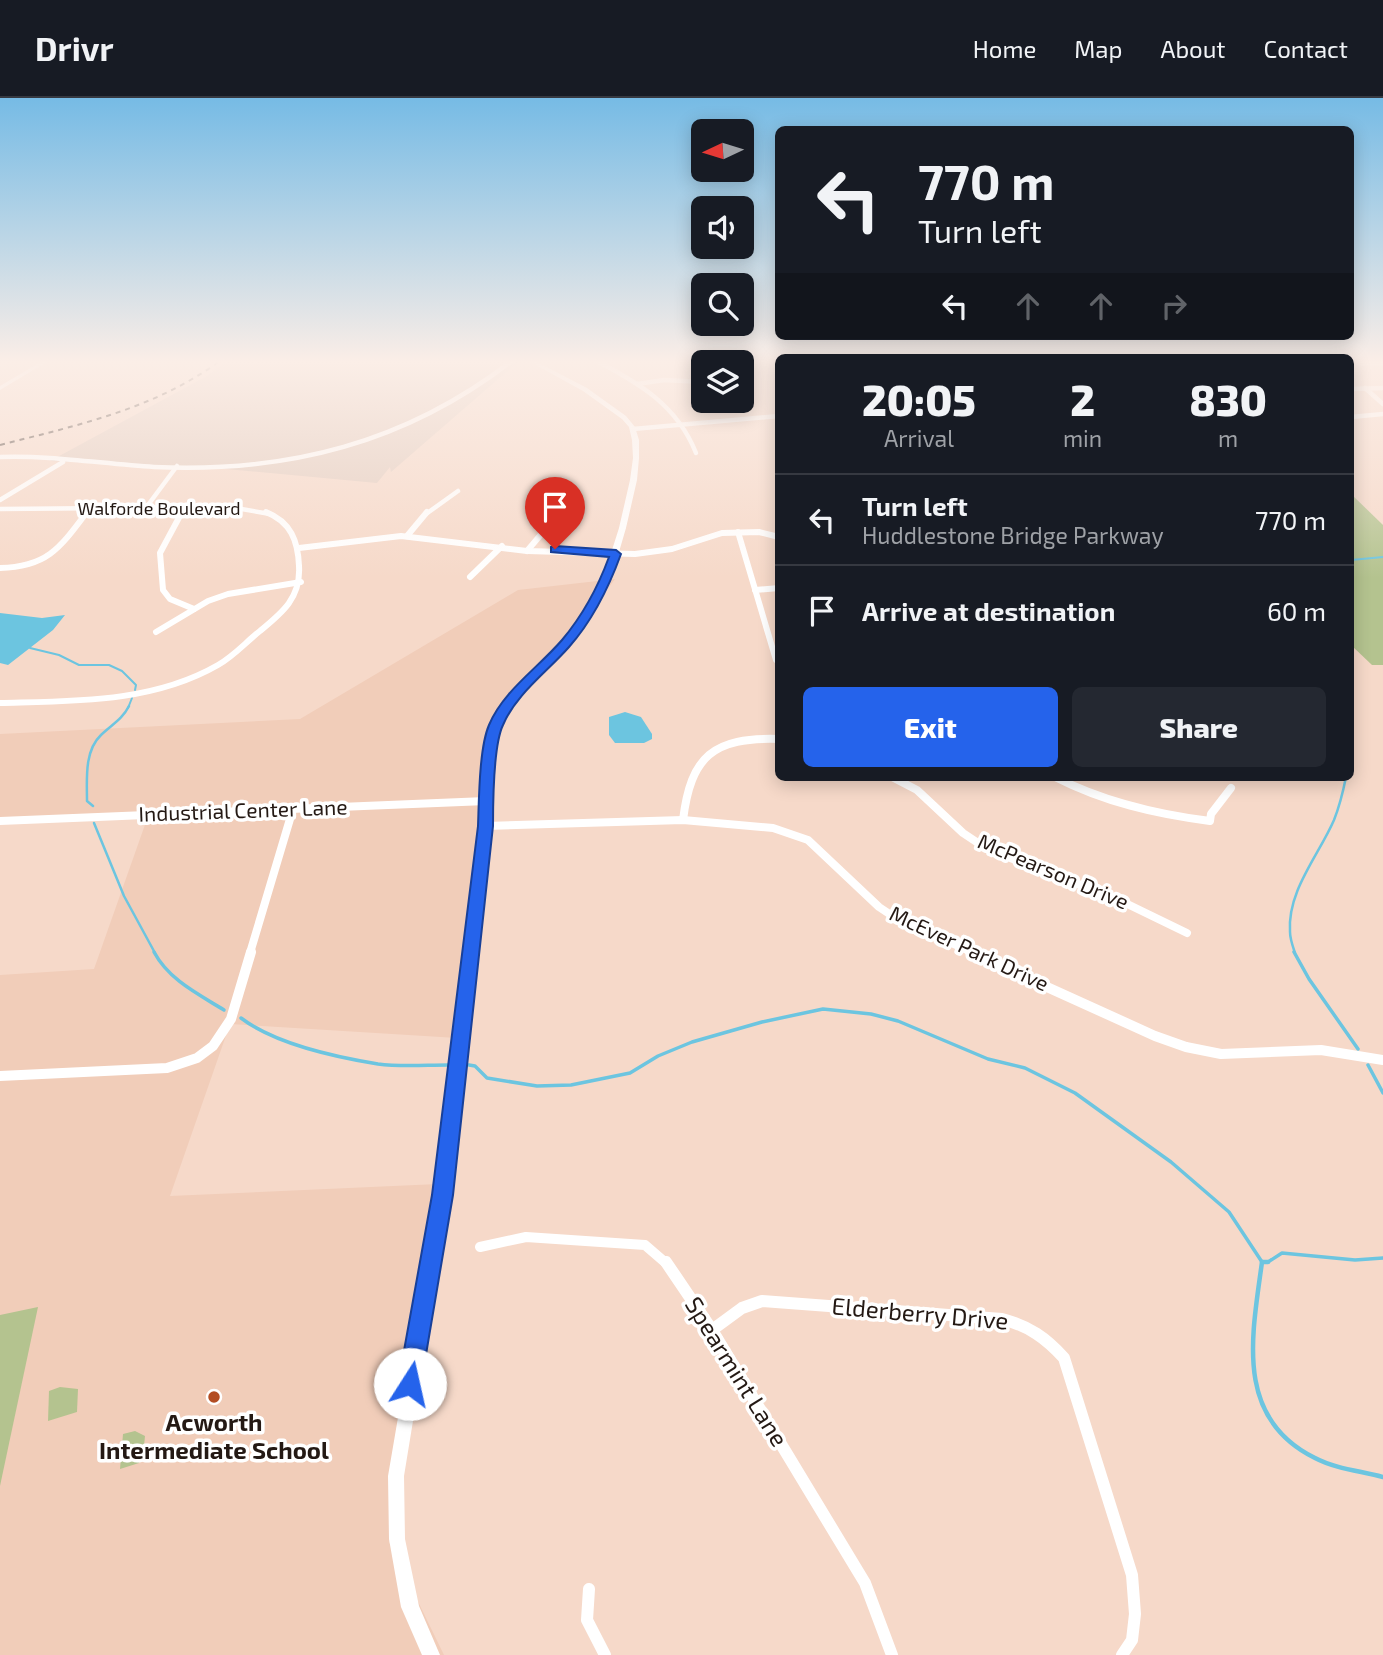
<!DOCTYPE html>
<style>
:root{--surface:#171b24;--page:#242831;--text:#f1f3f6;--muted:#9ea1a6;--line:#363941;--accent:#2563eb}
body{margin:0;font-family:"Exo 2",sans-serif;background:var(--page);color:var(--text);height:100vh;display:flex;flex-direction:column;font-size:26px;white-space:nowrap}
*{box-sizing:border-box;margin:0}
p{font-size:23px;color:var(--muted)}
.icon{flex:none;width:38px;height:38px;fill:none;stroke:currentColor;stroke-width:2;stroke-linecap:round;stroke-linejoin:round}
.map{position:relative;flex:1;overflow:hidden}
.sheet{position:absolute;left:775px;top:256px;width:579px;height:427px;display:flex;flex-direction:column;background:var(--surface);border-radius:10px;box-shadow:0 4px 18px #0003}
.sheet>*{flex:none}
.hud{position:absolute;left:775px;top:28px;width:579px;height:214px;border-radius:10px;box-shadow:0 4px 18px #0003;background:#171b24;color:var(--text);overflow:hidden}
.needle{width:46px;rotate:266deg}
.controls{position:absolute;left:691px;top:21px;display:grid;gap:14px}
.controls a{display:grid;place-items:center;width:63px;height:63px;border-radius:10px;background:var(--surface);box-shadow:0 4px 18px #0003;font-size:35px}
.pin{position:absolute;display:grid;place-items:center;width:60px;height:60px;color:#fff;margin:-72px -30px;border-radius:50% 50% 50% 0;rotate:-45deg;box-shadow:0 0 7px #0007}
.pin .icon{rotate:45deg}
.me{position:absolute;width:77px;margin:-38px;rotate:10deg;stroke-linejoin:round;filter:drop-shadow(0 0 5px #0008)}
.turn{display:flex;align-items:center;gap:24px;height:147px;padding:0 28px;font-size:32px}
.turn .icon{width:91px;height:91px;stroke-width:2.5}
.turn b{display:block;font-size:49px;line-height:60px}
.lanes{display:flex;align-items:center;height:66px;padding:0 28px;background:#0003;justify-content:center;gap:35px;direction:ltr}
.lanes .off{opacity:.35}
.eta{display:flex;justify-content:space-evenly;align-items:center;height:119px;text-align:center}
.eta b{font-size:42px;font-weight:800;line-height:49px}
.button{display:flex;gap:14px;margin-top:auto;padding:14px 28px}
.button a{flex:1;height:80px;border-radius:10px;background:var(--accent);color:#fff;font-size:28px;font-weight:800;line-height:80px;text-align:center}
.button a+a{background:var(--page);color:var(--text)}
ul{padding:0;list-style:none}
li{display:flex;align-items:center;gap:21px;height:91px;padding:0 28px;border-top:2px solid var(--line)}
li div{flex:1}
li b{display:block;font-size:26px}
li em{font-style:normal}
header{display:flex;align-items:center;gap:42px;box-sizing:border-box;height:98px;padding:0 35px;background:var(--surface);border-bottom:2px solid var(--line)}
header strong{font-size:33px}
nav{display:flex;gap:38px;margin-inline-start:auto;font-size:24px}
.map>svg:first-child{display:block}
.built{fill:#f1cdb9}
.industrial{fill:#e3cdc0}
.green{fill:#b4c38f}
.water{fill:#6cc5e0}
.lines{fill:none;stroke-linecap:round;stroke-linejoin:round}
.stream-far3{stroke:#6cc5e0;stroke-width:2}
.stream-far2{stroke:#6cc5e0;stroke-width:2.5}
.stream-far1{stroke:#6cc5e0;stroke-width:3.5}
.stream{stroke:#6cc5e0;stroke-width:4.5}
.street-far4{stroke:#fff;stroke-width:4.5}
.street-far3{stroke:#fff;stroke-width:6}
.street-far2{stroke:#fff;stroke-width:8}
.street-far1{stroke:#fff;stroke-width:10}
.street{stroke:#fff;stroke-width:12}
.secondary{fill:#fff;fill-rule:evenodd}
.rail{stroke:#56473f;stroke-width:2;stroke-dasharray:5 5;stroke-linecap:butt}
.route{fill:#2563eb;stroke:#184099;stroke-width:2}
.poi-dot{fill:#b34d23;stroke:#fff;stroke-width:2.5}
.labels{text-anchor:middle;stroke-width:7;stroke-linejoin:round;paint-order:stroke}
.far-street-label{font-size:18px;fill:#241914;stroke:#fff}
.street-label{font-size:21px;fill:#241914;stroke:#fff}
.near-street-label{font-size:24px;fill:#241914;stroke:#fff}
.near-poi-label{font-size:24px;font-weight:bold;fill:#241914;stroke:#fff}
</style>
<header>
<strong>Drivr</strong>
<nav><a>Home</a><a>Map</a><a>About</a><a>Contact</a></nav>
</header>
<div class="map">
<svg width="1383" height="1557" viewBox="0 0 1383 1557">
<rect width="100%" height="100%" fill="#f6d9c9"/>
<!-- built -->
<path class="built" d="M615,481L582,526L528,582L504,615L490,643L457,940L230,926L170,1098L438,1086L389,1444L444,1557H0V877L94,871L147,721L0,723V636L300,621L518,492Z"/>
<!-- industrial -->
<path class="industrial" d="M229,262H520L391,374L390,369L377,385L215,370L50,363L205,279Z"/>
<!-- green -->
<g class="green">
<path d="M1351,396L1383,427V567H1372L1351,547Z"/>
<path d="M38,1209L0,1388V1217Z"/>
<path d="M60,1289L78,1291L77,1314L48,1323L49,1293Z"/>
<path d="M135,1333L145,1338L143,1358L139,1365L120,1371L123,1336Z"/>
</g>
<!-- water -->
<g class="water">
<path d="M0,515L42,520L65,517L53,532L8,567L0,565Z"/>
<path d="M625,614L641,619L652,636V641L644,645H615L609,637V619Z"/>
</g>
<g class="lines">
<!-- stream-far3 -->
<g class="stream-far3">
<path d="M1351,462L1383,459"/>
<path d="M30,550L59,557L79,567H109L122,573L136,587L135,592"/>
<path d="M128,610L132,600"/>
</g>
<!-- stream-far2 -->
<g class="stream-far2">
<path d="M93,708L87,703C87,682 84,653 101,637C111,627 122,622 129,608"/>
<path d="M94,725L124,798L155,855"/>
<path d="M1295,855C1293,849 1290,841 1290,834C1287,793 1319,757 1334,722C1340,707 1343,694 1346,679"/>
</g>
<!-- stream-far1 -->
<g class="stream-far1">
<path d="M154,854C169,882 198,896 224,912"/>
<path d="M1294,854L1309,881L1358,951"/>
<path d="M241,920C275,946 335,959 378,966C400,969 425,967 448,967"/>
<path d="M469,967L475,968L487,980L537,988L571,987L630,975L658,958L692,944L762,924L823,911L871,916L898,923L988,961L1025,970L1075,995L1171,1064L1229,1114L1262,1164"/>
<path d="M1368,967L1383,995"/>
<path d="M1262,1164H1268L1282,1155L1355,1162L1383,1160"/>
</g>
<!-- stream -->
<g class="stream">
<path d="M1262,1164C1252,1238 1234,1320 1315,1360C1336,1371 1361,1373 1383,1379"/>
<path d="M1262,1164H1268"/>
</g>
<!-- street-far4 -->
<g class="street-far4">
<path d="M595,262C639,285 677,307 696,355"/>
<path d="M1351,266L1383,265"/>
<path d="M742,284L752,283"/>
<path d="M637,286L664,282L704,284"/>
<path d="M1365,290L1383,306"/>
<path d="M1351,291L1383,290"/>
<path d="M1351,319L1383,316"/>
<path d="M633,331L779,318"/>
<path d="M0,359C51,357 103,366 154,369C288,375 406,345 513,262"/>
<path d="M0,402L63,364"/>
<path d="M0,411L230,409L270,416"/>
<path d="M145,411L177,368"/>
<path d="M85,416L89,411"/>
<path d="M181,416L184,410"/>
<path d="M426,416L458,393"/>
<path d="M558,416L571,402L569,390"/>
</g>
<!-- street-far3 -->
<g class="street-far3">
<path d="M182,414L160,455L163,492L170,501L194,511"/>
<path d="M738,434L776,562L779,564"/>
<path d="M407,438L427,414"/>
<path d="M299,450L401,438L527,453L635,456L672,451L722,435L759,434L779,439"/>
<path d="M527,453L560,414"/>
<path d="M0,470C47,469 60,450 87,414"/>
<path d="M470,479L502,448"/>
<path d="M755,492L779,490"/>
<path d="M156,534L208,503L228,496L301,484"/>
<path d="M0,605C74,603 152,605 218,567C234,558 246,544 260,533C282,515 301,500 299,468C298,443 291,424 266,414"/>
</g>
<!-- street-far2 -->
<g class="street-far2">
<path d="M892,679L917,692L963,735L987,751L1117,801L1187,835"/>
<path d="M1055,679C1104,704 1155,716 1210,723L1211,716L1231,690"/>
<path d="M683,722C691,658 713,639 779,641"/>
<path d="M0,723L486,703"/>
<path d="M486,728L683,722L773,730L808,742L879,809L894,819L974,855"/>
<path d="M250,855L293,711"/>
</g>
<!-- street-far1 -->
<g class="street-far1">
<path d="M970,854L1155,938L1186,949L1221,956L1321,952L1383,962"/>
<path d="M0,978L167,970L197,960L213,948L231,921L251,854"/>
<path d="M480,1149L526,1139L645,1147L667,1166"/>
</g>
<!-- street -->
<g class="street">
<path d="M666,1164L712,1232L865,1485L892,1557"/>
<path d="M712,1232L742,1210L762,1203L1002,1221C1029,1228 1046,1240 1064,1260L1132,1477L1135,1516L1132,1542L1122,1557"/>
<path d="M589,1491L587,1522L605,1557"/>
</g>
<!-- secondary -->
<g class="secondary">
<path d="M44,262H50L0,292V288Z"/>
<path d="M527,262H533L587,290L626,318L635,329L639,342V360L637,382L626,430L614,471L605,492L592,515L571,545L512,605L500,627L494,652L491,728L450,1097L404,1378L405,1441L419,1508L440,1557H422L401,1509L389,1441L388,1378L436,1097L481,728L485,652L490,627L506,602L565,541L584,515L598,492L606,471L619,430L630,382L633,360L632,342L629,329L622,321L583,293Z"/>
</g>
<!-- rail -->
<path class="rail" d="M0,347C78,327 155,311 221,262"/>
</g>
<!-- sky -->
<linearGradient id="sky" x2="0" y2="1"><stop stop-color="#76bbe5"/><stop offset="0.55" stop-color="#fbeee7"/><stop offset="1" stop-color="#fbeee7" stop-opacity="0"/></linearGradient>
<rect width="1383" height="480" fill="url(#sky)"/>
<!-- route -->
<path class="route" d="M555,448L616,452L621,456C609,489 593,522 569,549C547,574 516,596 503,627C493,648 493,703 493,728L453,1097L421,1286L418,1294L410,1298L401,1294L398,1286L432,1097L478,728C479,703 479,650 489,627C503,593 538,570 562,542C583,517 598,489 609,459L551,454V449Z"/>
<!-- markers -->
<circle class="poi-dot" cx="214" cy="1299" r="7"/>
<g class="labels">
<!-- far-street labels -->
<g class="far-street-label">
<text x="159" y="417">Walforde Boulevard</text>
</g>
<!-- street labels -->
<g class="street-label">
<text transform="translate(243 713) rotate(-2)" y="7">Industrial Center Lane</text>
<text transform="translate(1053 774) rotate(23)" y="7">McPearson Drive</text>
<text transform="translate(969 851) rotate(25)" y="7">McEver Park Drive</text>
</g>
<!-- near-street labels -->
<g class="near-street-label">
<text transform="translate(920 1216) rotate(5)" y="8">Elderberry Drive</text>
<text transform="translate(736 1274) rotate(58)" y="8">Spearmint Lane</text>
</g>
<!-- near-poi labels -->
<g class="near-poi-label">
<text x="214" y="1333">Acworth<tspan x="214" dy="28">Intermediate School</tspan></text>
</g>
</g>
</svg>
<div class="controls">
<a><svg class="needle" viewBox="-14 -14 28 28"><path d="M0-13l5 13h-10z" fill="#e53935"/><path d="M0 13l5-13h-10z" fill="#9ea1a6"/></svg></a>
<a><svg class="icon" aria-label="sound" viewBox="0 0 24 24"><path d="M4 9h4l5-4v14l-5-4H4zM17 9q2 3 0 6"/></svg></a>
<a><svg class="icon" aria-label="search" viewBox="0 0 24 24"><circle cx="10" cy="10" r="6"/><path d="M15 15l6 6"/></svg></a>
<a><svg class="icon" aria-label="layers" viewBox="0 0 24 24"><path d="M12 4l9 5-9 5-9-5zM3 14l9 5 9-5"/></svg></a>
</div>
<div class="pin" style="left:555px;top:451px;background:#d93025"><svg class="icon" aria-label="arrive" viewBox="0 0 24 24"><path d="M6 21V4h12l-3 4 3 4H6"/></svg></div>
<svg class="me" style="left:410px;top:1286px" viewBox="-20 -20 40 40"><circle r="19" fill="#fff"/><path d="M0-13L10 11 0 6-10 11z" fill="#2563eb"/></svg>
<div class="hud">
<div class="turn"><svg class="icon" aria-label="left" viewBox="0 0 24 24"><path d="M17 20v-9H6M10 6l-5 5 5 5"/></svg><div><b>770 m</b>Turn left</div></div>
<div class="lanes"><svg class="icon" aria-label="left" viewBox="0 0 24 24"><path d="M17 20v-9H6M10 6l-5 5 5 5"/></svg><svg class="icon off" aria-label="ahead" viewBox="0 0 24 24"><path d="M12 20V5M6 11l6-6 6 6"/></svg><svg class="icon off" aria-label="ahead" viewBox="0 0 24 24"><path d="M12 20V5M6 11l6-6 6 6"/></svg><svg class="icon off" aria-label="right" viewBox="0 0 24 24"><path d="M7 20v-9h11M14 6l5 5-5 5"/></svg></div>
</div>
<section class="sheet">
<div class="eta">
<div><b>20:05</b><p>Arrival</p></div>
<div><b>2</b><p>min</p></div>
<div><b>830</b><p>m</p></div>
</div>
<ul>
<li><svg class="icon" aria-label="left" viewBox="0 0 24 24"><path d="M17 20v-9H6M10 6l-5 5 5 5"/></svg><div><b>Turn left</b><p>Huddlestone Bridge Parkway</p></div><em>770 m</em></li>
<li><svg class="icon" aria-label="arrive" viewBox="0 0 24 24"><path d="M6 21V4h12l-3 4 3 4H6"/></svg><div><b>Arrive at destination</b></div><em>60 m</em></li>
</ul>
<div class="button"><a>Exit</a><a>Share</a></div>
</section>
</div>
